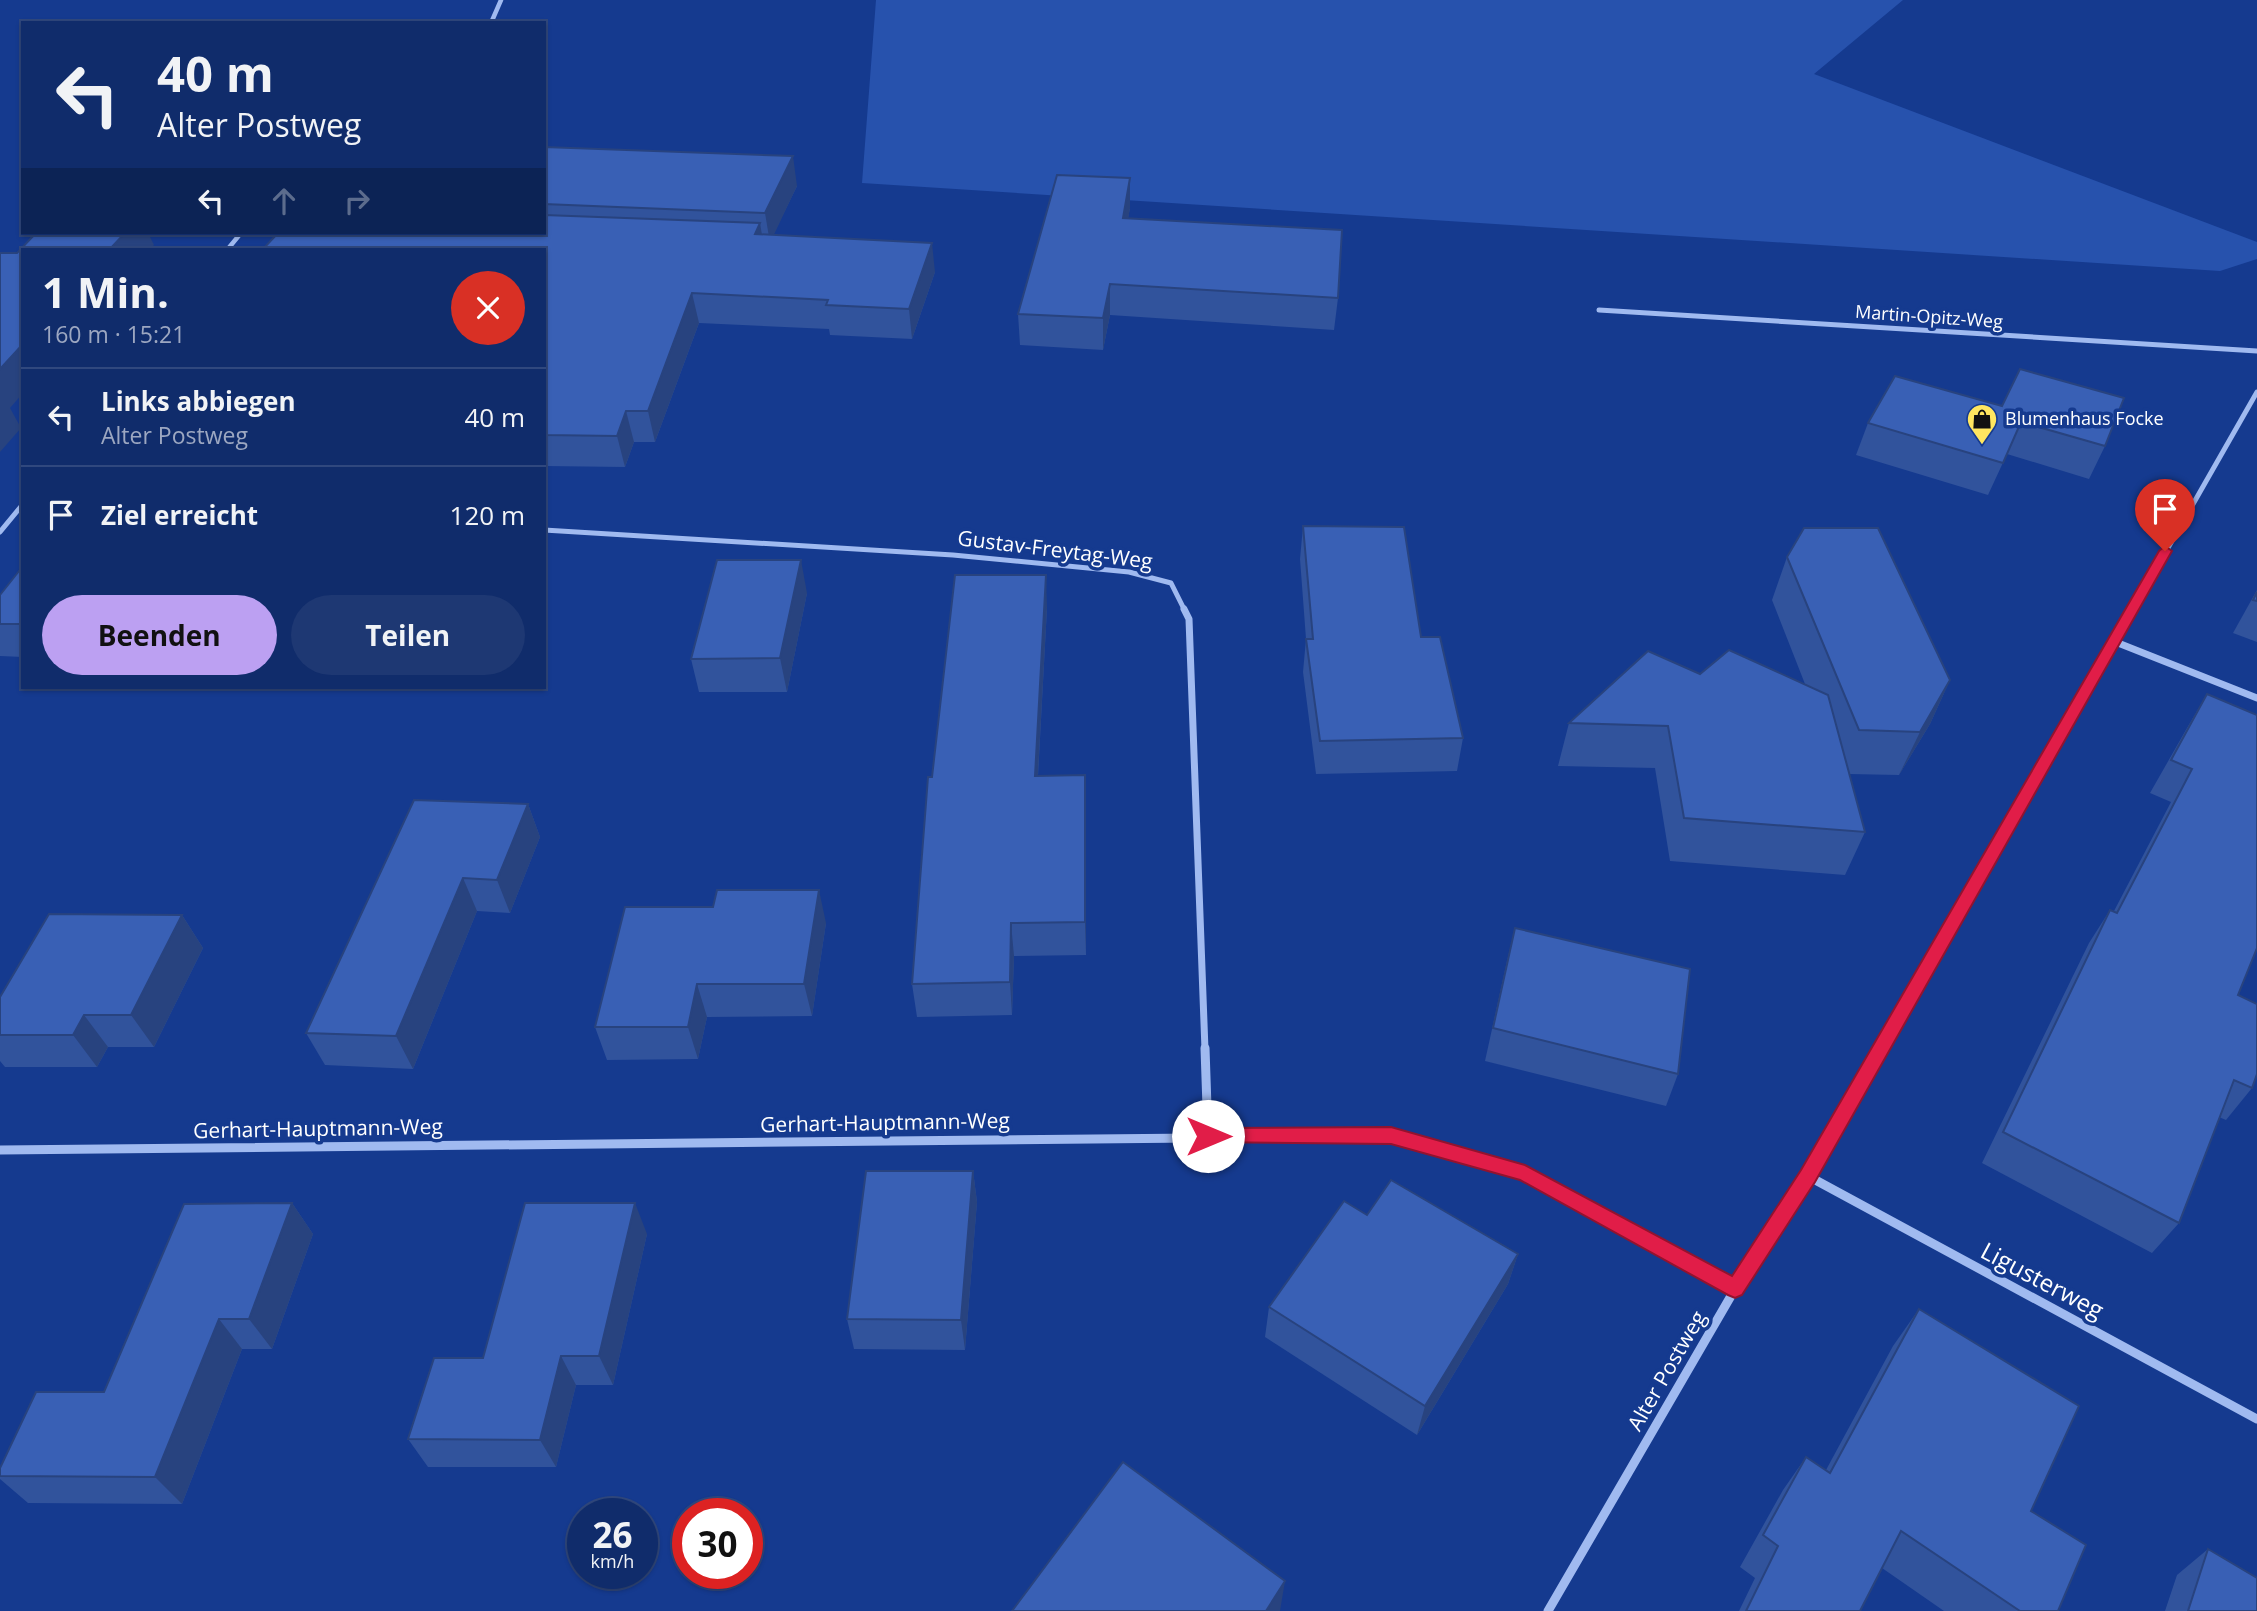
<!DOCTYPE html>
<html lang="de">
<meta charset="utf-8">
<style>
:root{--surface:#102c6b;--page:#1e3873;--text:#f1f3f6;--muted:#9ca7c1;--line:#30487e;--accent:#bca0f2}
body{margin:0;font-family:"Open Sans",sans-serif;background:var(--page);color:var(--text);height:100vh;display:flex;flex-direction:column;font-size:26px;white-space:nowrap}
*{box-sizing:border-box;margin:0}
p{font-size:23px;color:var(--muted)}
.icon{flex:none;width:38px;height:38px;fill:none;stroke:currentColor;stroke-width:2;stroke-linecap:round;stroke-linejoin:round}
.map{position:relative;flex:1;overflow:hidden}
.panel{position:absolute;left:21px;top:248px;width:525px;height:441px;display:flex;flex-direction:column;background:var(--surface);border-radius:0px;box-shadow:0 2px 5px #0004,0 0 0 2px var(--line)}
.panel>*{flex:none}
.banner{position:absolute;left:21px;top:21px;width:525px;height:214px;border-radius:0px;box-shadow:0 2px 5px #0004,0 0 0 2px var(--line);background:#102c6b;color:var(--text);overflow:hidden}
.speed{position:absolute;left:567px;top:1498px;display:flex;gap:14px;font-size:35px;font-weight:700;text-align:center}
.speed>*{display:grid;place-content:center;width:91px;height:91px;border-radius:50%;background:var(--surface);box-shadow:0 2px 5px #0004,0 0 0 2px var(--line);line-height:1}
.speed small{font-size:18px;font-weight:400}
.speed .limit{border:10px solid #d22;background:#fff;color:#111}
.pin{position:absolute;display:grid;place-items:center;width:60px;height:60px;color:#fff;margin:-72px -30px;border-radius:50% 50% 50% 0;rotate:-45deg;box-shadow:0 0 7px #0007}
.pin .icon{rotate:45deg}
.me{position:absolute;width:77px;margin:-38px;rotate:90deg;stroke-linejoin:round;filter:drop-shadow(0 0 5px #0008)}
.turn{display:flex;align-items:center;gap:24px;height:147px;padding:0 21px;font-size:32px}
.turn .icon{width:91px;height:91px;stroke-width:2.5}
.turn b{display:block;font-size:49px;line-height:60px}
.lanes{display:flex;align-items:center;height:66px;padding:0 21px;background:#0003;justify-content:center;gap:35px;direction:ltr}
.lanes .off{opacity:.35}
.round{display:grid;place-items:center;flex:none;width:74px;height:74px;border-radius:37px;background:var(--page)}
.overview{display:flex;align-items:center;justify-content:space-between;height:119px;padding:0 21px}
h1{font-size:42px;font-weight:700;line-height:52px}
.button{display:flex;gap:14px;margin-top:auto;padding:14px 21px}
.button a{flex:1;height:80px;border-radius:42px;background:var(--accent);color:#111;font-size:28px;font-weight:700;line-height:80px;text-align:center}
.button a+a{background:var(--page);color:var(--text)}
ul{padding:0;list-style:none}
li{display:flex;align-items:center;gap:21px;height:98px;padding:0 21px;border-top:2px solid var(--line)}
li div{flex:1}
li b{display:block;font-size:26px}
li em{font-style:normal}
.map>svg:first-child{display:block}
.green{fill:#2752ad}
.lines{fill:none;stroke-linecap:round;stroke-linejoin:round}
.minor-far3{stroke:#a0baf0;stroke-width:4.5}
.minor-far2{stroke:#a0baf0;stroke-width:5}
.minor-far1{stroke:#a0baf0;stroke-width:7}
.minor{stroke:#a0baf0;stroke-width:9}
.wall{fill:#31539c}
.shaded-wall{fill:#28437f}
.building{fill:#3960b5;stroke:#28437f;stroke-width:2}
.route{fill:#e11d48;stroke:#92132f;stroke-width:2}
.labels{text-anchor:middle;stroke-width:7;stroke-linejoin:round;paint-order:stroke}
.far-street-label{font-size:18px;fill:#fff;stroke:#153a8f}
.far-poi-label{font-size:18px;fill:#fff;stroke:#153a8f;text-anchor:start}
.street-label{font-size:21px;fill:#fff;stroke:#153a8f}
.near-street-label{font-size:24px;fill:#fff;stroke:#153a8f}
</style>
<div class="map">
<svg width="2257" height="1611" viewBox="0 0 2257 1611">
<rect width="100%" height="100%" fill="#153a8f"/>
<!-- green -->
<path class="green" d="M876,0H1903L1814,74L2257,242V259L2220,271L862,183Z"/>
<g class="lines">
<!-- minor-far3 -->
<g class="minor-far3">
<path d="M491,23L501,0"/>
<path d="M227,250L241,233"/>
</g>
<!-- minor-far2 -->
<g class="minor-far2">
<path d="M1599,310L2257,351"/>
<path d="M544,530L953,555L1129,572L1171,583L1185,611"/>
<path d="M0,532L23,504"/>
<path d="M2132,611L2257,392"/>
</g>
<!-- minor-far1 -->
<g class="minor-far1">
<path d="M1184,609L1189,619L1205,1050"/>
<path d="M2113,641L2257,698"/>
<path d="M1880,1050L2133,609"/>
</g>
<!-- minor -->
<g class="minor">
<path d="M1205,1048L1208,1137"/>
<path d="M0,1150L1391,1136L1525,1173L1735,1289"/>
<path d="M1808,1176L2257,1419"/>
<path d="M1548,1611L1735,1289L1808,1176L1881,1048"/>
</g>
</g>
<!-- wall -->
<g class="wall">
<path d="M544,147L797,186L773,235L935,272L912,339L830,335L829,329L699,323L655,442H634L625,467L544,466Z"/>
<path d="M1130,208L1128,218L1338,298L1334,330L1110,315L1103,350L1020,345L1018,314Z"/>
<path d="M2002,406L2105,446L2089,479L2007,454L1988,495L1856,455L1868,423Z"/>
<path d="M1303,526L1421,637L1463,738L1457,771L1316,774L1303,672L1306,639L1300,559Z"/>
<path d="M1787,557L1950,680L1930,724L1899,775L1849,774L1865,832L1845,875L1670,861L1655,768L1558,766L1569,723L1700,674L1805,684L1772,600Z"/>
<path d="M23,566V657L0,656V595Z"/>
<path d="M2257,590V642L2233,633Z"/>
<path d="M807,593L787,692H699L691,659Z"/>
<path d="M1047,608L1038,776L1086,808V955L1014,956L1012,1015L917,1017L912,984L932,777Z"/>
<path d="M2207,694L2238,995L2252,1088L2226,1120L2219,1117L2179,1223L2152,1253L1982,1163L2089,943L2110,910L2114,911L2171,802L2150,793L2187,728Z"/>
<path d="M528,804L540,837L510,913L477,911L413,1069L325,1065L306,1033Z"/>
<path d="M182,915L203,948L154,1047H108L97,1067H5L0,1061V1035Z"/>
<path d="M826,923L812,1016L707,1017L698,1059L607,1060L595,1027Z"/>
<path d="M1515,928L1678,1074L1666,1106L1485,1061L1507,961Z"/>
<path d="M973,1171L977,1202L965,1350L854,1349L847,1319Z"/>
<path d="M292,1203L313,1234L272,1349H242L182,1504L28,1503L0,1479V1468L104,1392Z"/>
<path d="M647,1234L613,1385H576L556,1467H428L408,1439L483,1358Z"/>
<path d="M1518,1254L1508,1284L1417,1435L1265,1337L1269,1307Z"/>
<path d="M1919,1309L2031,1511L2058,1611H1944L1882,1568L1860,1611H1739L1755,1578L1740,1567L1783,1490L1806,1457L1826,1470L1893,1346Z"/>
<path d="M2208,1549L2257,1611H2165L2177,1575Z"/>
</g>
<!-- shaded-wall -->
<g class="shaded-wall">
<path d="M793,156L797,186L770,243L765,213Z"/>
<path d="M1130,178V208L1123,248V218Z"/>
<path d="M760,223L765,253L755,234Z"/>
<path d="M125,233H148L154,245L149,250H109Z"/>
<path d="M932,243L935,272L912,339L909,309Z"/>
<path d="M1110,284V315L1103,350V318Z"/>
<path d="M692,293L699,323L655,442L648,411Z"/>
<path d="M23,344V393L10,408L21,428L0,452V369Z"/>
<path d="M626,411L634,442L625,467L617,436Z"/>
<path d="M801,560L807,593L787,692L780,658Z"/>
<path d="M1046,575L1047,608L1036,809L1035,776Z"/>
<path d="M1950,680L1930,724L1899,775L1920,732Z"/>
<path d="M1085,775L1086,808V955L1085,922Z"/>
<path d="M528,804L540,837L510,913L497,880Z"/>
<path d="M463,878L477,911L413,1069L396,1036Z"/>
<path d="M819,890L826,923L812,1016L804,984Z"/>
<path d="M182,915L203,948L154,1047L131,1015Z"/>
<path d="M1011,923L1014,956L1012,1015L1010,982Z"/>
<path d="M697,984L707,1017L698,1059L688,1027Z"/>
<path d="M84,1015L108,1047L97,1067L73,1035Z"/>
<path d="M973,1171L977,1202L965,1350L961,1320Z"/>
<path d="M292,1203L313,1234L272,1349L249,1319Z"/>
<path d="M635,1203L647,1234L613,1385L599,1356Z"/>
<path d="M1518,1254L1508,1284L1417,1435L1425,1406Z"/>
<path d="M219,1319L242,1349L182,1504L155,1477Z"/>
<path d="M561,1356L576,1385L556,1467L540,1440Z"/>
<path d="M1285,1581L1280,1611H1266Z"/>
</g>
<!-- building -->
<g class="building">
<path d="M544,147L793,156L765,213L544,204Z"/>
<path d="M1057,175L1130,178L1123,218L1342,230L1338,298L1110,284L1103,318L1018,314Z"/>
<path d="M544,215L760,223L755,234L932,243L909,309L826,305L828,300L692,293L648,411H626L617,436L544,435V250H262L278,233H544Z"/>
<path d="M36,233H125L109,250H23V344L0,369V253H17Z"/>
<path d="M2020,369L2124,398L2105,446L2021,422L2003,463L1868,423L1895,376L2002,406Z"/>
<path d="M1303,526L1404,527L1421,637H1440L1463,738L1320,741L1306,639H1313Z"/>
<path d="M1804,528H1878L1950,680L1920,732L1859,730L1787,557Z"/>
<path d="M717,560H801L780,658L691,659Z"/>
<path d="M23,566V624H0V595Z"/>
<path d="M955,575H1046L1035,776L1085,775V922L1011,923L1010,982L912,984L928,777H932Z"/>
<path d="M2257,592V601L2253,600Z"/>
<path d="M1729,650L1828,695L1865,832L1684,818L1668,726L1569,723L1648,651L1700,674Z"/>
<path d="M2207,694L2257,715V948L2238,995L2257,1004V1074L2252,1088L2234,1080L2179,1223L2003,1132L2110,910L2117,913L2192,769L2171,760Z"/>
<path d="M414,800L528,804L497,880L463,878L396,1036L306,1033Z"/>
<path d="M717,890H819L804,984H697L688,1027H595L625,907H713Z"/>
<path d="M49,914L182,915L131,1015H84L73,1035H0V997Z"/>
<path d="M1515,928L1690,969L1678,1074L1493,1028Z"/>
<path d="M866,1171H973L961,1320L847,1319Z"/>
<path d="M1391,1180L1518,1254L1425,1406L1269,1307L1344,1201L1367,1215Z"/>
<path d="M292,1203L249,1319H219L155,1477L0,1476V1468L36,1392H104L184,1204Z"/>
<path d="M525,1203H635L599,1356H561L540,1440L408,1439L434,1358H483Z"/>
<path d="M1919,1309L2079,1406L2031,1511L2086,1545L2058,1611H2020L1901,1531L1860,1611H1746L1778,1546L1763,1535L1806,1457L1830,1473Z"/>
<path d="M1123,1462L1285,1581L1266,1611H1012Z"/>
<path d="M2208,1549L2257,1578V1611H2188Z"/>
</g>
<!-- route -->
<path class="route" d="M2165,546L2172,551L1815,1182L1742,1295L1735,1298L1728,1295L1520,1180L1391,1144L1202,1142L1199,1136L1202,1131L1208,1128L1391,1127L1525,1165L1732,1276L1801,1170L2159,551Z"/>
<!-- icons -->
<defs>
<g id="shop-pin" transform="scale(1.575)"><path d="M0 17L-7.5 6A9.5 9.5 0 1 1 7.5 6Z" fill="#ffe660" stroke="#153a8f"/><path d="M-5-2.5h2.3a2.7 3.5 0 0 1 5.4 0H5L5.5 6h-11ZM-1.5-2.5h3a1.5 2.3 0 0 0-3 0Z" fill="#111"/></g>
</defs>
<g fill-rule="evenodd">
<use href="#shop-pin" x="1982" y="419"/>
</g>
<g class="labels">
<!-- far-street labels -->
<g class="far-street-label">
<text transform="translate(1929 317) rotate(4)" y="6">Martin-Opitz-Weg</text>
</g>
<!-- far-poi labels -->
<g class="far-poi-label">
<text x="2005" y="425">Blumenhaus Focke</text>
</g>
<!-- street labels -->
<g class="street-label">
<text transform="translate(1055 550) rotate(7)" y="7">Gustav-Freytag-Weg</text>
<text transform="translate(885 1123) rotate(-1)" y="7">Gerhart-Hauptmann-Weg</text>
<text transform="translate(318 1129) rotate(-1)" y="7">Gerhart-Hauptmann-Weg</text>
<text transform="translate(1667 1371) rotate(-60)" y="7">Alter Postweg</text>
</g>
<!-- near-street labels -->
<g class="near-street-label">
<text transform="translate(2042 1281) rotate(28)" y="8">Ligusterweg</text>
</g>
</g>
</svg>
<div class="speed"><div>26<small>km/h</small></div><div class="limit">30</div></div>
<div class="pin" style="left:2165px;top:551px;background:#d93025"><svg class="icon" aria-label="arrive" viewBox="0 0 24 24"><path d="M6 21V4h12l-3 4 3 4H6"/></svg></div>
<svg class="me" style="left:1208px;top:1136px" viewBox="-20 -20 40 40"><circle r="19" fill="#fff"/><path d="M0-13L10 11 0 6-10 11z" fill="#e11d48"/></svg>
<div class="banner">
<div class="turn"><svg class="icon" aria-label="left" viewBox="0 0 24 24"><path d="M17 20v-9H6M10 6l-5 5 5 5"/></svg><div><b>40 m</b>Alter Postweg</div></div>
<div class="lanes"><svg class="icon" aria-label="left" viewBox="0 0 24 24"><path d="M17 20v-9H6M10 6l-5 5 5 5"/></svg><svg class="icon off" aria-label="ahead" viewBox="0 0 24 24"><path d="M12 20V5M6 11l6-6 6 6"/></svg><svg class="icon off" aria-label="right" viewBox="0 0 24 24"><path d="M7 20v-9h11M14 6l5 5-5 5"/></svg></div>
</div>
<section class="panel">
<div class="overview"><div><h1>1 Min.</h1><p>160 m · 15:21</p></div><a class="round" style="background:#d93025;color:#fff"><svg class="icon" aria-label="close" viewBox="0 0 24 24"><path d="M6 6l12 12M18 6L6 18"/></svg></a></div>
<ul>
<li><svg class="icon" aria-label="left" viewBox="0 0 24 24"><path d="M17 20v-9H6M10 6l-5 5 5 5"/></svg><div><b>Links abbiegen</b><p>Alter Postweg</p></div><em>40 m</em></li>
<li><svg class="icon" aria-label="arrive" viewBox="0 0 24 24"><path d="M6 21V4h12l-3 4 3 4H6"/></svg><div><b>Ziel erreicht</b></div><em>120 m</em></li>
</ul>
<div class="button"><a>Beenden</a><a>Teilen</a></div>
</section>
</div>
